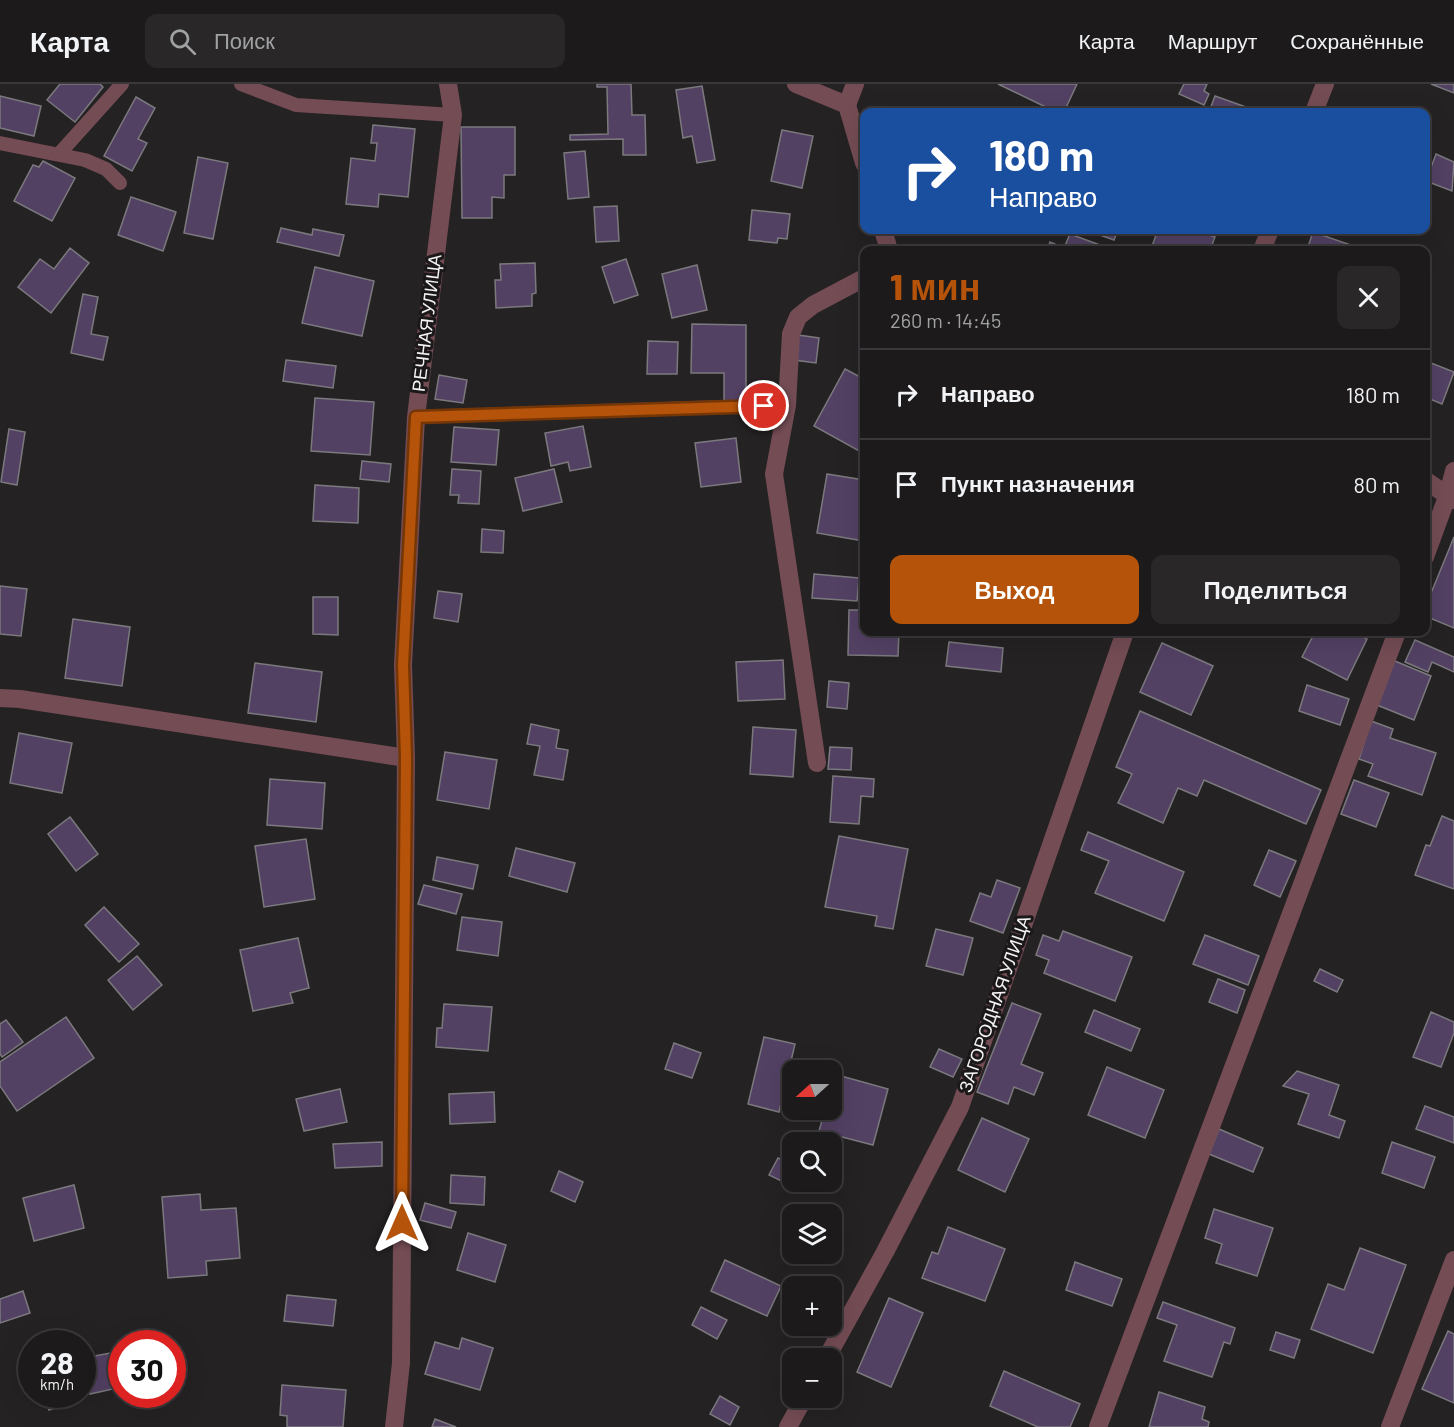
<!DOCTYPE html>
<html lang="ru">
<meta charset="utf-8">
<style>
:root{--surface:#1c1a1b;--page:#292728;--text:#f1f3f6;--muted:#a0a1a3;--line:#3a383a;--accent:#b45309}
body{margin:0;font-family:Barlow,sans-serif;background:var(--page);color:var(--text);height:100vh;display:flex;flex-direction:column;font-size:22px;white-space:nowrap}
*{box-sizing:border-box;margin:0}
p{font-size:20px;color:var(--muted)}
.icon{flex:none;width:33px;height:33px;fill:none;stroke:currentColor;stroke-width:2;stroke-linecap:round;stroke-linejoin:round}
.map{position:relative;flex:1;overflow:hidden}
.side{position:absolute;left:860px;top:162px;width:570px;height:390px;display:flex;flex-direction:column;background:var(--surface);border-radius:12px;box-shadow:0 6px 24px #0002,0 0 0 2px var(--line)}
.side>*{flex:none}
.guide{position:absolute;left:860px;top:24px;width:570px;height:126px;border-radius:12px;box-shadow:0 6px 24px #0002,0 0 0 2px var(--line);background:#1a4fa0;color:#fff;overflow:hidden}
.needle{width:39px;rotate:249deg}
.fabs{position:absolute;left:782px;top:976px;display:grid;gap:12px}
.fabs a{display:grid;place-items:center;width:60px;height:60px;border-radius:12px;background:var(--surface);box-shadow:0 6px 24px #0002,0 0 0 2px var(--line);font-size:30px}
.speed{position:absolute;left:18px;top:1246px;display:flex;gap:12px;font-size:30px;font-weight:700;text-align:center}
.speed>*{display:grid;place-content:center;width:78px;height:78px;border-radius:50%;background:var(--surface);box-shadow:0 6px 24px #0002,0 0 0 2px var(--line);line-height:1}
.speed small{font-size:15px;font-weight:400}
.speed .limit{border:9px solid #d22;background:#fff;color:#111}
.pin{position:absolute;display:grid;place-items:center;width:51px;height:51px;color:#fff;margin:-26px;border:3px solid #fff;border-radius:50%;box-shadow:0 2px 6px #0007}
.me{position:absolute;width:66px;margin:-33px;rotate:0deg;stroke-linejoin:round;filter:drop-shadow(0 0 4px #0008)}
.turn{display:flex;align-items:center;gap:21px;height:126px;padding:0 30px;font-size:27px}
.turn .icon{width:78px;height:78px;stroke-width:2.5}
.turn b{display:block;font-size:42px;line-height:51px}
.round{display:grid;place-items:center;flex:none;width:63px;height:63px;border-radius:12px;background:var(--page)}
.headline{display:flex;align-items:center;justify-content:space-between;height:102px;padding:0 30px}
h1{font-size:36px;font-weight:800;line-height:45px;color:var(--accent)}
.cta{display:flex;gap:12px;margin-top:auto;padding:12px 30px}
.cta a{flex:1;height:69px;border-radius:12px;background:var(--accent);color:#fff;font-size:24px;font-weight:800;line-height:69px;text-align:center}
.cta a+a{background:var(--page);color:var(--text)}
ul{padding:0;list-style:none}
li{display:flex;align-items:center;gap:18px;height:90px;padding:0 30px;border-top:2px solid var(--line)}
li div{flex:1}
li b{display:block;font-size:22px}
li em{font-style:normal}
header{display:flex;align-items:center;gap:36px;box-sizing:border-box;height:84px;padding:0 30px;background:var(--surface);border-bottom:2px solid var(--line)}
header strong{font-size:28px}
nav{display:flex;gap:33px;margin-inline-start:auto;font-size:21px}
.search{width:420px;height:54px;background:var(--page);display:flex;align-items:center;gap:15px;box-sizing:border-box;padding:0 21px;border-radius:12px;color:var(--muted);font-size:22px}
.map>svg:first-child{display:block}
.building{fill:#534164;stroke:#7b797d;stroke-width:1.5}
.lines{fill:none;stroke-linecap:round;stroke-linejoin:round}
.service{stroke:#744c54;stroke-width:14}
.minor{stroke:#744c54;stroke-width:18}
.route-casing{stroke:#753606;stroke-width:15}
.route{stroke:#b45309;stroke-width:10}
.labels{text-anchor:middle;stroke-width:6;stroke-linejoin:round;paint-order:stroke}
.street-label{font-size:18px;fill:#f5f3f4;stroke:#1b181a}
</style>
<header>
<strong>Карта</strong>
<div class="search"><svg class="icon" aria-label="search" viewBox="0 0 24 24"><circle cx="10" cy="10" r="6"/><path d="M15 15l6 6"/></svg>Поиск</div>
<nav><a>Карта</a><a>Маршрут</a><a>Сохранённые</a></nav>
</header>
<div class="map">
<svg width="1454" height="1343" viewBox="0 0 1454 1343">
<rect width="100%" height="100%" fill="#252224"/>
<!-- building -->
<g class="building">
<path d="M60,0H100L103,3L75,38L47,16Z"/>
<path d="M597,0H631L632,31H645L646,71H623V55L570,56V51L608,50L607,3H597Z"/>
<path d="M998,0H1077L1064,28H1056Z"/>
<path d="M1184,0H1207L1204,7L1209,10L1204,21L1179,10Z"/>
<path d="M1431,0H1454V9Z"/>
<path d="M702,2L715,76L697,79L692,52L683,54L676,6Z"/>
<path d="M0,12L41,22L34,52L0,44Z"/>
<path d="M1215,12L1260,28H1209Z"/>
<path d="M136,13L155,24L138,55L147,59L132,87L104,72Z"/>
<path d="M373,41L415,45L408,113L379,110L378,123L346,120L351,74L375,77L377,59H371Z"/>
<path d="M461,43H515V91H504V114L492,113V134H462Z"/>
<path d="M782,46L813,52L802,104L771,97Z"/>
<path d="M585,67L589,113L568,115L564,69Z"/>
<path d="M1436,70L1454,78L1452,107L1426,97Z"/>
<path d="M198,73L228,79L213,155L184,149Z"/>
<path d="M43,77L75,94L52,137L14,117L33,81L39,83Z"/>
<path d="M131,113L176,128L163,167L118,151Z"/>
<path d="M617,122L619,157L596,158L594,123Z"/>
<path d="M752,126L790,130L787,155L778,154L777,159L749,156Z"/>
<path d="M281,144L312,151L313,145L344,151L339,172L277,158Z"/>
<path d="M1086,146H1118L1114,156Z"/>
<path d="M1158,146H1195L1215,153L1210,166H1165L1152,162Z"/>
<path d="M1313,148L1365,166H1307Z"/>
<path d="M1070,150L1100,161L1098,166H1047L1050,158L1064,164Z"/>
<path d="M70,164L89,179L51,229L18,203L40,175L54,185Z"/>
<path d="M626,175L638,211L614,219L602,183Z"/>
<path d="M535,179L536,209L532,210V222L496,224L495,196H501L500,180Z"/>
<path d="M697,181L707,226L672,234L662,190Z"/>
<path d="M315,183L374,197L362,252L302,239Z"/>
<path d="M83,210L98,213L91,250L108,253L103,276L71,269Z"/>
<path d="M692,240L746,241V317H724V289H691Z"/>
<path d="M798,251L819,254L816,279L794,276Z"/>
<path d="M648,257L678,258L677,290H647Z"/>
<path d="M286,276L336,282L333,304L283,297Z"/>
<path d="M1431,279L1454,288L1442,320L1425,313V293Z"/>
<path d="M845,285L864,295V362L861,368L814,342Z"/>
<path d="M439,291L467,296L463,319L435,315Z"/>
<path d="M315,314L374,318L370,371L311,367Z"/>
<path d="M583,342L591,383L570,387L568,378L551,382L545,349Z"/>
<path d="M454,343L499,346L496,381L451,378Z"/>
<path d="M9,345L25,348L17,401L1,398Z"/>
<path d="M736,354L741,398L701,403L695,359Z"/>
<path d="M362,377L391,380L389,398L360,395Z"/>
<path d="M452,385L481,387L479,420L458,419L459,411H450Z"/>
<path d="M554,385L562,418L523,427L515,394Z"/>
<path d="M827,390L864,396V457L817,449Z"/>
<path d="M315,401L359,404L358,439L313,437Z"/>
<path d="M482,445L504,447L503,469L481,468Z"/>
<path d="M1454,453V544L1425,532V524Z"/>
<path d="M814,490L859,494L857,517L812,514Z"/>
<path d="M0,502L27,505L21,552L0,550Z"/>
<path d="M438,507L462,510L458,538L434,534Z"/>
<path d="M313,513H338V551L313,550Z"/>
<path d="M849,526H864V548H899L898,572L848,571Z"/>
<path d="M73,535L130,543L122,602L65,594Z"/>
<path d="M1315,548H1353L1367,555L1347,596L1302,573Z"/>
<path d="M1415,556L1454,573V588L1432,578L1428,588L1405,578Z"/>
<path d="M949,558L1003,564L1001,588L946,582Z"/>
<path d="M1162,559L1213,582L1191,631L1140,608Z"/>
<path d="M1390,575L1431,592L1414,636L1372,619Z"/>
<path d="M783,576L785,615L738,617L736,578Z"/>
<path d="M255,579L322,588L316,638L248,629Z"/>
<path d="M829,597L849,599L847,625L827,623Z"/>
<path d="M1307,601L1349,615L1340,641L1299,627Z"/>
<path d="M1140,627L1321,706L1306,740L1204,696L1197,712L1178,704L1163,739L1118,719L1132,690L1116,683Z"/>
<path d="M1371,637L1393,645L1390,654L1436,669L1422,711L1368,692L1373,680L1359,675Z"/>
<path d="M531,640L559,646L556,664L568,666L563,696L534,691L540,662L527,660Z"/>
<path d="M753,643L796,646L793,693L750,690Z"/>
<path d="M19,649L72,659L62,709L10,699Z"/>
<path d="M830,663L852,664L851,686L828,685Z"/>
<path d="M445,668L497,676L489,725L437,716Z"/>
<path d="M833,692L874,695L873,713L861,712L859,740L830,738Z"/>
<path d="M270,695L325,699L322,745L267,741Z"/>
<path d="M1354,696L1389,709L1376,743L1341,730Z"/>
<path d="M1442,732L1454,737V805L1415,791L1426,761L1430,762Z"/>
<path d="M70,733L98,770L76,787L48,750Z"/>
<path d="M1088,748L1184,788L1164,837L1095,809L1109,777L1081,766Z"/>
<path d="M839,752L908,765L893,845L875,842L877,832L825,823Z"/>
<path d="M306,755L315,815L264,823L255,762Z"/>
<path d="M516,764L575,779L567,808L509,792Z"/>
<path d="M1269,766L1296,777L1280,813L1254,801Z"/>
<path d="M437,773L478,781L473,805L433,796Z"/>
<path d="M997,796L1020,804L1003,849L970,837L980,809L991,813Z"/>
<path d="M424,801L462,810L456,830L418,820Z"/>
<path d="M104,823L139,860L119,878L85,841Z"/>
<path d="M462,833L502,838L498,872L457,866Z"/>
<path d="M936,845L973,854L963,891L926,882Z"/>
<path d="M1063,847L1132,873L1115,917L1044,889L1049,876L1036,871L1043,851L1059,857Z"/>
<path d="M1205,851L1259,872L1248,901L1193,880Z"/>
<path d="M298,854L309,904L290,909L293,919L253,927L240,866Z"/>
<path d="M137,872L162,901L133,926L108,896Z"/>
<path d="M1320,885L1343,896L1337,908L1314,897Z"/>
<path d="M1218,895L1245,906L1237,929L1209,918Z"/>
<path d="M1012,919L1041,930L1021,980L1043,989L1034,1011L1014,1003L1008,1020L977,1008Z"/>
<path d="M444,920L492,923L488,967L436,963L437,944H442Z"/>
<path d="M1094,926L1140,945L1131,967L1085,948Z"/>
<path d="M1431,928L1454,938V949L1441,983L1413,973Z"/>
<path d="M66,933L94,974L17,1027L0,1002V978Z"/>
<path d="M6,936L23,958L2,973L0,970V940Z"/>
<path d="M764,953L795,960L779,1028L748,1020Z"/>
<path d="M674,959L701,969L692,994L665,985Z"/>
<path d="M939,965L962,975L953,993L930,983Z"/>
<path d="M1107,983L1164,1006L1145,1054L1088,1031Z"/>
<path d="M1297,987L1339,1001L1329,1031L1345,1037L1339,1054L1298,1040L1309,1010L1283,1002Z"/>
<path d="M834,990L888,1005L873,1061L819,1047L825,1026H831V1002Z"/>
<path d="M340,1005L347,1038L304,1047L296,1015Z"/>
<path d="M494,1008L495,1038L450,1040L449,1010Z"/>
<path d="M1425,1022L1454,1033V1059L1416,1045Z"/>
<path d="M982,1034L1029,1055L1005,1108L958,1086Z"/>
<path d="M1219,1045L1263,1064L1253,1088L1209,1070Z"/>
<path d="M382,1058V1082L335,1084L333,1060Z"/>
<path d="M1392,1058L1435,1073L1424,1104L1382,1089Z"/>
<path d="M778,1074L792,1080V1098H804L800,1106L769,1091Z"/>
<path d="M559,1087L583,1098L575,1118L551,1107Z"/>
<path d="M451,1091L485,1093L484,1121L450,1119Z"/>
<path d="M74,1101L84,1144L34,1157L23,1114Z"/>
<path d="M200,1110L201,1126L236,1124L240,1174L206,1177L207,1191L168,1194L162,1113Z"/>
<path d="M425,1119L456,1128L451,1144L420,1136Z"/>
<path d="M1214,1125L1273,1144L1257,1192L1216,1179L1222,1160L1205,1154Z"/>
<path d="M948,1143L1005,1165L985,1217L922,1194L932,1168L938,1170Z"/>
<path d="M468,1149L506,1161L495,1198L457,1186Z"/>
<path d="M1360,1164L1406,1181L1373,1269L1311,1245L1328,1200L1344,1206Z"/>
<path d="M725,1176L781,1202L767,1232L711,1207Z"/>
<path d="M1075,1178L1122,1195L1112,1222L1066,1206Z"/>
<path d="M23,1207L30,1229L0,1239V1215Z"/>
<path d="M287,1211L336,1216L333,1242L284,1237Z"/>
<path d="M889,1214L923,1229L891,1303L857,1288Z"/>
<path d="M1163,1218L1235,1244L1230,1260L1224,1258L1212,1293L1164,1277L1177,1241L1157,1234Z"/>
<path d="M701,1223L727,1236L717,1255L692,1241Z"/>
<path d="M1448,1247L1454,1250V1319L1422,1305Z"/>
<path d="M1276,1248L1300,1256L1294,1274L1270,1266Z"/>
<path d="M462,1254L493,1264L480,1306L425,1290L435,1258L459,1265Z"/>
<path d="M122,1267V1303L90,1310L83,1274Z"/>
<path d="M1004,1287L1080,1320L1070,1343H1038L990,1322Z"/>
<path d="M282,1301L346,1306L343,1343H287V1332L280,1331Z"/>
<path d="M1159,1308L1205,1323L1202,1335L1209,1338L1208,1343H1149Z"/>
<path d="M43,1311H64L67,1320L49,1326Z"/>
<path d="M720,1312L739,1323L730,1341L710,1330Z"/>
<path d="M435,1335L456,1343H432Z"/>
</g>
<g class="lines">
<!-- service -->
<g class="service">
<path d="M241,0L296,21L453,31"/>
<path d="M0,59L85,76L106,85L120,99"/>
<path d="M59,70L122,0"/>
<path d="M416,333L787,321"/>
</g>
<!-- minor -->
<g class="minor">
<path d="M796,0L847,21L864,79"/>
<path d="M847,21L855,0"/>
<path d="M1314,28L1325,0"/>
<path d="M883,146L889,166"/>
<path d="M1262,166L1270,146"/>
<path d="M1425,396L1454,416"/>
<path d="M1425,473L1447,413L1454,387"/>
<path d="M0,614L20,615L406,674"/>
<path d="M817,679L774,390L787,321L791,250L798,233L813,221L864,194"/>
<path d="M826,1275L885,1168L960,1023L1125,548"/>
<path d="M394,1343L401,1279L406,674L403,581L416,333L453,31L448,0"/>
<path d="M788,1343L804,1314"/>
<path d="M1098,1343L1397,548"/>
<path d="M1390,1343L1454,1176"/>
</g>
</g>
<g class="lines">
<!-- route casing -->
<g class="route-casing">
<path id="route" d="M402,1139L406,674L403,581L416,333L764,322"/>
</g>
<!-- route -->
<use href="#route" class="route"/>
</g>
<g class="labels">
<!-- street labels -->
<g class="street-label">
<text transform="translate(427 239) rotate(-83)" y="6">РЕЧНАЯ УЛИЦА</text>
<text transform="translate(995 920) rotate(-71)" y="6">ЗАГОРОДНАЯ УЛИЦА</text>
</g>
</g>
</svg>
<div class="fabs">
<a><svg class="needle" viewBox="-14 -14 28 28"><path d="M0-13l5 13h-10z" fill="#e53935"/><path d="M0 13l5-13h-10z" fill="#a0a1a3"/></svg></a>
<a><svg class="icon" aria-label="search" viewBox="0 0 24 24"><circle cx="10" cy="10" r="6"/><path d="M15 15l6 6"/></svg></a>
<a><svg class="icon" aria-label="layers" viewBox="0 0 24 24"><path d="M12 4l9 5-9 5-9-5zM3 14l9 5 9-5"/></svg></a>
<a>+</a>
<a>−</a>
</div>
<div class="speed"><div>28<small>km/h</small></div><div class="limit">30</div></div>
<div class="pin" style="left:764px;top:322px;background:#d93025"><svg class="icon" aria-label="arrive" viewBox="0 0 24 24"><path d="M6 21V4h12l-3 4 3 4H6"/></svg></div>
<svg class="me" style="left:402px;top:1139px" viewBox="-20 -20 40 40"><path d="M0-17L14 15 0 8-14 15z" fill="#b45309" stroke="#fff" stroke-width="4"/></svg>
<div class="guide">
<div class="turn"><svg class="icon" aria-label="right" viewBox="0 0 24 24"><path d="M7 20v-9h11M14 6l5 5-5 5"/></svg><div><b>180 m</b>Направо</div></div>
</div>
<section class="side">
<div class="headline"><div><h1>1 мин</h1><p>260 m · 14:45</p></div><a class="round"><svg class="icon" aria-label="close" viewBox="0 0 24 24"><path d="M6 6l12 12M18 6L6 18"/></svg></a></div>
<ul>
<li><svg class="icon" aria-label="right" viewBox="0 0 24 24"><path d="M7 20v-9h11M14 6l5 5-5 5"/></svg><div><b>Направо</b></div><em>180 m</em></li>
<li><svg class="icon" aria-label="arrive" viewBox="0 0 24 24"><path d="M6 21V4h12l-3 4 3 4H6"/></svg><div><b>Пункт назначения</b></div><em>80 m</em></li>
</ul>
<div class="cta"><a>Выход</a><a>Поделиться</a></div>
</section>
</div>
